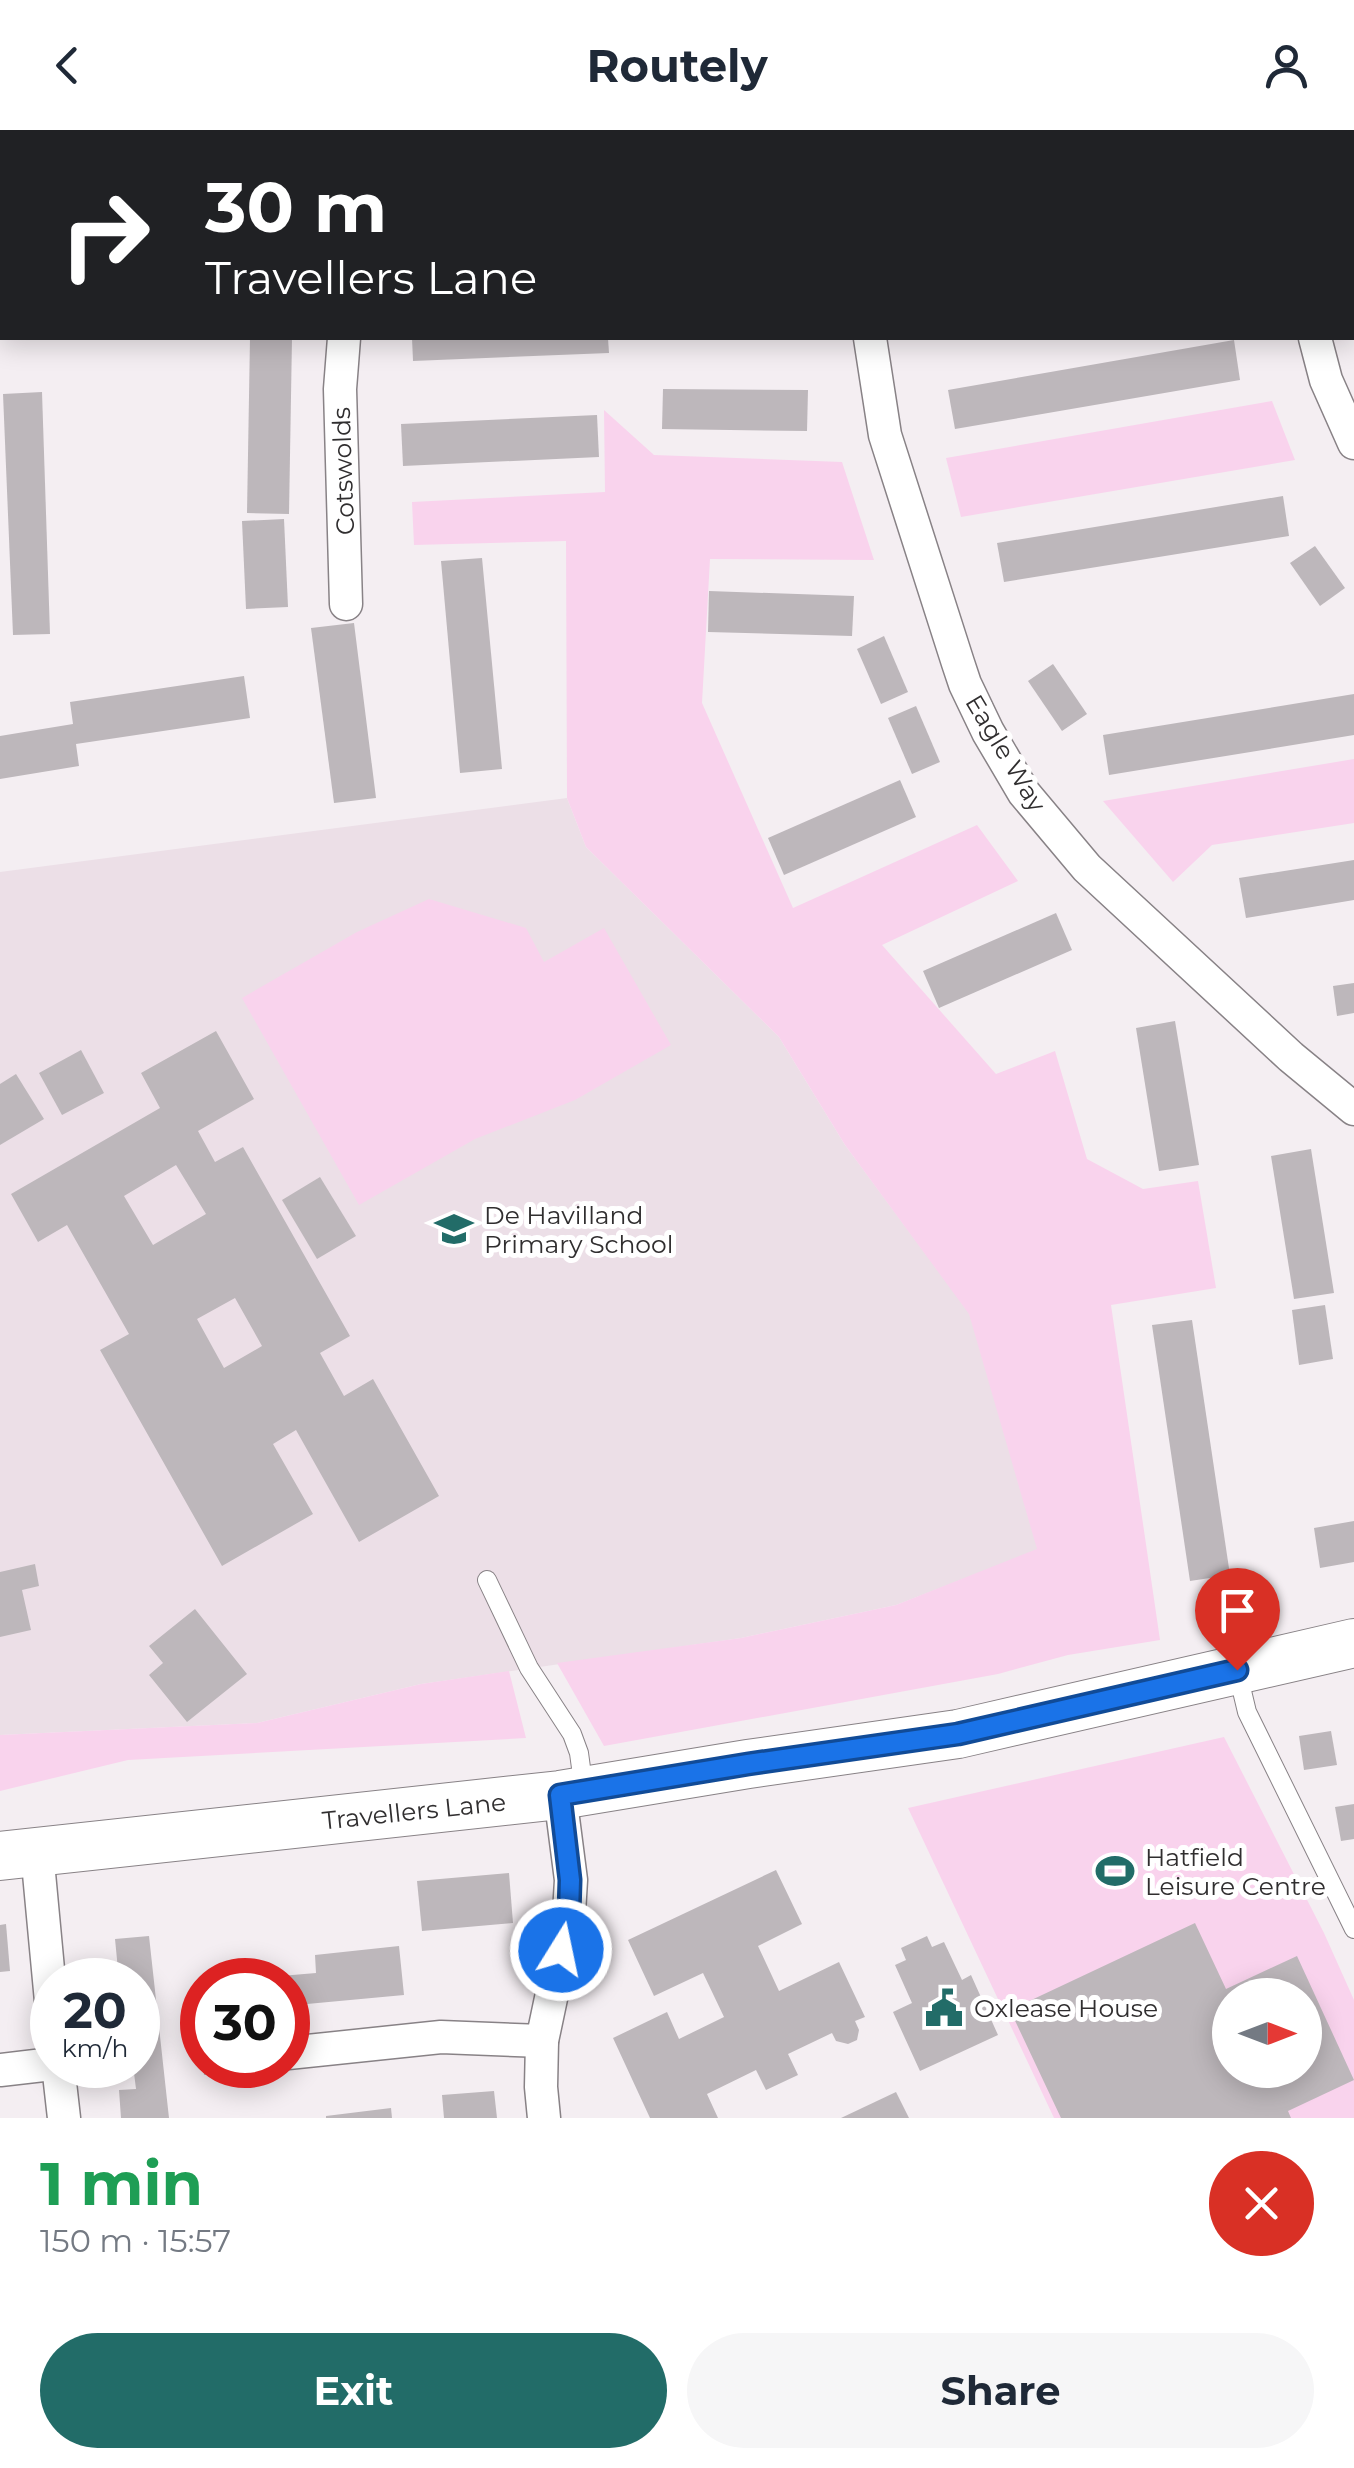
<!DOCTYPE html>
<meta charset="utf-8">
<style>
:root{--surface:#fff;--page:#f6f6f7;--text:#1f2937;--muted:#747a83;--accent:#226c68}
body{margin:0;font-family:Montserrat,sans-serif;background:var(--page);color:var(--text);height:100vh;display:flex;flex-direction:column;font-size:38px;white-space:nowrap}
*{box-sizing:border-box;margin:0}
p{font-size:32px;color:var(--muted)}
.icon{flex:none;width:55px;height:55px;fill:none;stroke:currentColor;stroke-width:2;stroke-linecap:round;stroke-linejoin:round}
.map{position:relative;height:1988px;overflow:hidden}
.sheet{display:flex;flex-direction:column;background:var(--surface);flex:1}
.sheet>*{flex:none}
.top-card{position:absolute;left:0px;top:0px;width:1355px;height:210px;box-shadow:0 5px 25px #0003;background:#202124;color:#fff;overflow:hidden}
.needle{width:65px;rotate:90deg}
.fabs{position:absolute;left:1212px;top:1848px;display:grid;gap:20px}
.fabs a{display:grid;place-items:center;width:110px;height:110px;border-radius:50%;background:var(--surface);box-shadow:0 5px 25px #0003;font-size:50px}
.speed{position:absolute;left:30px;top:1828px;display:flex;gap:20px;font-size:50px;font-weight:700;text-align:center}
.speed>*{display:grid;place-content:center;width:130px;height:130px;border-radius:50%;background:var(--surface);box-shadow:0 5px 25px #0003;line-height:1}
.speed small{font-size:25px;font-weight:400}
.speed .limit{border:15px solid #d22;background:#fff;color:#111}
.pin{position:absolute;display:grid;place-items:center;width:85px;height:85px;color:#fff;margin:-102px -42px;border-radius:50% 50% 50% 0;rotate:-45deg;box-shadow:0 0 10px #0007}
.pin .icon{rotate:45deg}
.me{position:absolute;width:110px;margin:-55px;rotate:10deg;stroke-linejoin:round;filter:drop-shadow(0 0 8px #0008)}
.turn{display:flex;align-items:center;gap:35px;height:210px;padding:0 40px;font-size:45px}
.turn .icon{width:130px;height:130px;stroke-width:2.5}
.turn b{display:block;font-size:70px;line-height:85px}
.round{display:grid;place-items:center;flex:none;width:105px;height:105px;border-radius:52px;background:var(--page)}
.overview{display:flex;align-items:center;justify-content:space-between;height:170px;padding:0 40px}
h1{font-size:60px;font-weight:700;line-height:75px;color:#1e9e55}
.action{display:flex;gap:20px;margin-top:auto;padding:20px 40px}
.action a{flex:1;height:115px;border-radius:60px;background:var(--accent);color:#fff;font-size:40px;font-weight:700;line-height:115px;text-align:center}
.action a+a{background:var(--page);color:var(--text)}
header{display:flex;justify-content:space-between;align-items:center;height:130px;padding:0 40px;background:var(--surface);font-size:45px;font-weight:700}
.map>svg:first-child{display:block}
.built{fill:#ecdfe7}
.green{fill:#f9d3ed;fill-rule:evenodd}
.building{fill:#bdb7bb;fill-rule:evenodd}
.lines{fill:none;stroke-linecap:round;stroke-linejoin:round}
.lane-casing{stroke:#888286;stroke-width:20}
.street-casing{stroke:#888286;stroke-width:35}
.secondary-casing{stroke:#888286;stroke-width:50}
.lane{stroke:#fff;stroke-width:18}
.street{stroke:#fff;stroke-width:32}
.secondary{stroke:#fff;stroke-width:48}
.route-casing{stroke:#114b97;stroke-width:25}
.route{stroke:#1a73e8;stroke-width:18}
.labels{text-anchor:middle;stroke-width:10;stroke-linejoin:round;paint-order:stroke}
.street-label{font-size:25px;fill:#302e2f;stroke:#fff}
.poi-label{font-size:25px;fill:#302e2f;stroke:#fff;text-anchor:start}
</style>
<header><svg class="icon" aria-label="back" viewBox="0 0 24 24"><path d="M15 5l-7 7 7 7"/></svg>Routely<svg class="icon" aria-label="person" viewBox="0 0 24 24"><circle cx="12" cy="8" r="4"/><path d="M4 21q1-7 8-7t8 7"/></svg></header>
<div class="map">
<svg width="1354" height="1988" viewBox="0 0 1354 1988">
<rect width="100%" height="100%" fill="#f4eef2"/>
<!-- built -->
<path class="built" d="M567,668L586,717L779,907L845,1015L970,1184L1038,1420L896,1475L741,1508L421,1554L257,1593L0,1605V742Z"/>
<!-- green -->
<g class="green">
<path d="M1272,271L1295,330L961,387L946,328Z"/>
<path d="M604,280L654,325L842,332L874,430L710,429L702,573L793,778L977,695L1018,751L882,815L996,944L1055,921L1087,1029L1143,1059L1198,1051L1216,1158L1111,1175L1160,1510L1068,1525L998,1544L604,1616L557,1533L741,1508L896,1475L1037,1419L969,1184L845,1015L779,907L586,717L567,668L566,411L414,415L412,372L605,362Z"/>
<path d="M1354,629V693L1212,715L1173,752L1103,671Z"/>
<path d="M429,769L526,798L544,832L604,798L671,915L575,970L475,1009L359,1075L242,868L357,802Z"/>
<path d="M509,1541L526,1608L128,1630L0,1661V1605L257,1593L421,1554Z"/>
<path d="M1224,1607L1324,1803L1354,1870V1988H1054L908,1678ZM1230,1865H1305V1940H1230Z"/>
</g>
<!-- building -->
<g class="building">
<path d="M250,208H292L289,384L247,383Z"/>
<path d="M412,208H608L609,223L413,231Z"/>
<path d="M1234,210L1240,250L955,299L948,260Z"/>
<path d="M663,259L808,260L807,301L662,299Z"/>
<path d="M42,262L50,504L13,505L3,264Z"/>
<path d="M597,285L599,327L403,336L401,294Z"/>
<path d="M1283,366L1289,406L1004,452L997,413Z"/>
<path d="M284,389L288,477L246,479L242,391Z"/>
<path d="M1315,416L1345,458L1320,476L1290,433Z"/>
<path d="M482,428L502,639L460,643L441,431Z"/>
<path d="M709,461L854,466L852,506L708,502Z"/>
<path d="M354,493L376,668L334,673L311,498Z"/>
<path d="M884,506L908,562L881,574L857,519Z"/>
<path d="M1053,534L1087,584L1062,601L1028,551Z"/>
<path d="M244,546L250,588L76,614L79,636L0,649V606L73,594L70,572Z"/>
<path d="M1354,564V605L1109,645L1103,605Z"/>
<path d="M916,576L940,632L912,644L888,588Z"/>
<path d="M900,650L916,687L784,745L768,708Z"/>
<path d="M1354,730V770L1246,788L1239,748Z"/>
<path d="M1056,783L1072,820L939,878L923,841Z"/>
<path d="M1354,853V883L1337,886L1333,856Z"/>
<path d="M1175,891L1199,1035L1159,1041L1136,898Z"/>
<path d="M216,901L254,969L198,1001L215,1032L243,1017L350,1206L320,1223L344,1266L373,1249L439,1366L359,1412L296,1300L273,1314L313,1384L222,1436L100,1220L129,1204L67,1095L38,1112L11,1064L160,978L141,943ZM176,1035L206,1084L153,1115L124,1066ZM235,1168L262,1216L224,1238L197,1189Z"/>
<path d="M81,920L104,963L62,985L39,943Z"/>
<path d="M16,944L44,989L0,1015V954Z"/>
<path d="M1311,1019L1334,1163L1294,1169L1271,1026Z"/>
<path d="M320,1047L356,1106L317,1129L282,1070Z"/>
<path d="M1325,1175L1333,1229L1299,1235L1292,1180Z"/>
<path d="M1192,1190L1230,1445L1190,1451L1152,1195Z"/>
<path d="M1354,1391V1432L1320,1438L1314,1398Z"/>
<path d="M35,1434L39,1456L22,1460L31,1500L0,1507V1442Z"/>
<path d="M195,1479L247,1544L187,1592L149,1545L163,1533L149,1516Z"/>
<path d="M1331,1601L1337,1635L1304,1640L1299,1606Z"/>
<path d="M1354,1674V1709L1341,1711L1335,1677Z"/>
<path d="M776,1740L802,1794L758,1816L779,1861L839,1832L865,1887L855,1891L859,1900L857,1910L848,1914L836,1911L832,1903L788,1924L798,1945L766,1960L756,1940L707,1964L718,1988H650L613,1908L667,1882L679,1909L724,1887L703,1843L654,1866L628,1810Z"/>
<path d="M509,1743L513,1793L422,1801L417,1751Z"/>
<path d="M1195,1793L1226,1859L1297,1826L1354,1950L1288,1981L1291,1988H1061L1010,1880ZM1230,1865H1305V1940H1230Z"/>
<path d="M6,1794L10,1841L0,1842V1795Z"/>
<path d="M149,1806L169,1988H121L119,1960L136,1959L133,1935H138V1850H119L115,1809Z"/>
<path d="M927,1806L932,1817L944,1812L962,1850L971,1845L998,1905L920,1941L893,1882L912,1873L895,1835L906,1830L901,1818Z"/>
<path d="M399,1816L404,1865L307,1874L309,1894L288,1896V1850H269V1847L316,1843L315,1825Z"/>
<path d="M203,1935H236L237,1943L204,1945Z"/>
<path d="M494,1961L497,1988H444L442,1965Z"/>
<path d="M896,1962L909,1988H841Z"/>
<path d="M391,1978L392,1988H326V1986Z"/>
</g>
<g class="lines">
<!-- lane casing -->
<g class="lane-casing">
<g id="lane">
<path d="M487,1450L529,1538L572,1604L579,1623L584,1660"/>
<path d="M1237,1540L1247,1582L1354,1799"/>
</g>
</g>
<!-- street casing -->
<g class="street-casing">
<g id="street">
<path d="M52,0V2"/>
<path d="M1272,0V2"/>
<path d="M402,2L403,0"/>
<path d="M872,2L873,0"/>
<path d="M0,53H2"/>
<path d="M344,208L340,259L346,474"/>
<path d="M870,208L885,305L958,533L965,554L988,602L1024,663L1087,738L1291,927L1354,979"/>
<path d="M1315,208L1326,250L1354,313"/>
<path d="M37,1722L52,1882"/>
<path d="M288,1923L441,1907L542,1911"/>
<path d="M58,1935L64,1988"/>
<path d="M0,1940L52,1934"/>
<path d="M544,1988L541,1957L542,1911L569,1783L571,1750L560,1665"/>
</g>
</g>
<!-- secondary casing -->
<g class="secondary-casing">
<path id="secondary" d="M0,1726L560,1665L748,1634L958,1604L1354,1513"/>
</g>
<!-- lane -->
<use href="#lane" class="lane"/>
<!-- street -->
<use href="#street" class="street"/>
<!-- secondary -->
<use href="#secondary" class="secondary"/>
</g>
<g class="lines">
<!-- route casing -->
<g class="route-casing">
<path id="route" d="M561,1820L569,1783L570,1750L560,1665L748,1634L958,1604L1237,1540"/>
</g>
<!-- route -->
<use href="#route" class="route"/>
</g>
<!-- icons -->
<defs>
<g id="school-bare" transform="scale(3)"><path d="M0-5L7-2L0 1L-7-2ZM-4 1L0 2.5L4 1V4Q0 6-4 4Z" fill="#226c68" stroke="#fff" stroke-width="2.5" paint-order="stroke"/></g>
<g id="stadium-bare" transform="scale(3)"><path d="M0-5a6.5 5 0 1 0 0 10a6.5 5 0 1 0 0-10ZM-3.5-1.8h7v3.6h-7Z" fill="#226c68" stroke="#fff" stroke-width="2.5" paint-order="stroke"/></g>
<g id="civic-bare" transform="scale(3)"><path d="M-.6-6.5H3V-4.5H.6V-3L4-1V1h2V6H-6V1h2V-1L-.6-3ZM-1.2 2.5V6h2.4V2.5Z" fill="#226c68" stroke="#fff" stroke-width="2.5" paint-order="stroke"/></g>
</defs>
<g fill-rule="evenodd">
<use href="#school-bare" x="454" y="1099"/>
<use href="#stadium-bare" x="1115" y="1741"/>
<use href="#civic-bare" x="944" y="1878"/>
</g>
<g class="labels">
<!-- street labels -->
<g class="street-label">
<text transform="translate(343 341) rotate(-92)" y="9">Cotswolds</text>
<text transform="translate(1006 623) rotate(59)" y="9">Eagle Way</text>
<text transform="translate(414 1681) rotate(-6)" y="9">Travellers Lane</text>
</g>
<!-- poi labels -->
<g class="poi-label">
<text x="484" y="1094">De Havilland<tspan x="484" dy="29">Primary School</tspan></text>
<text x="1145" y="1736">Hatfield<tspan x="1145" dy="29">Leisure Centre</tspan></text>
<text x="974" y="1887">Oxlease House</text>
</g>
</g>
</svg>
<div class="fabs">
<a><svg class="needle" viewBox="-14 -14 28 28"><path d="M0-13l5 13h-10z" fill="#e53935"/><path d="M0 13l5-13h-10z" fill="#747a83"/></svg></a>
</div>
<div class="speed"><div>20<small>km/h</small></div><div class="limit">30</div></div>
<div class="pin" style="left:1237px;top:1540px;background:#d93025"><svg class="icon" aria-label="arrive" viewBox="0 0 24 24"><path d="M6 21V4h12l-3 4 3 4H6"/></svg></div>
<svg class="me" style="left:561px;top:1820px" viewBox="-20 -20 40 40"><circle r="17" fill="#1a73e8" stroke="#fff" stroke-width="3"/><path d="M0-11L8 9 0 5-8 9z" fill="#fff"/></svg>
<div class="top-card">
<div class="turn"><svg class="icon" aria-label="right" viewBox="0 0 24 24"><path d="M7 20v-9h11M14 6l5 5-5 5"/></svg><div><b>30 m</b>Travellers Lane</div></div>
</div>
</div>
<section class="sheet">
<div class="overview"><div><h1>1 min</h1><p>150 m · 15:57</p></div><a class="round" style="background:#d93025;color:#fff"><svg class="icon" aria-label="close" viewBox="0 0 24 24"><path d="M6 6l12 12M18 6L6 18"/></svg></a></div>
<div class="action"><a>Exit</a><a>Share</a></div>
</section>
